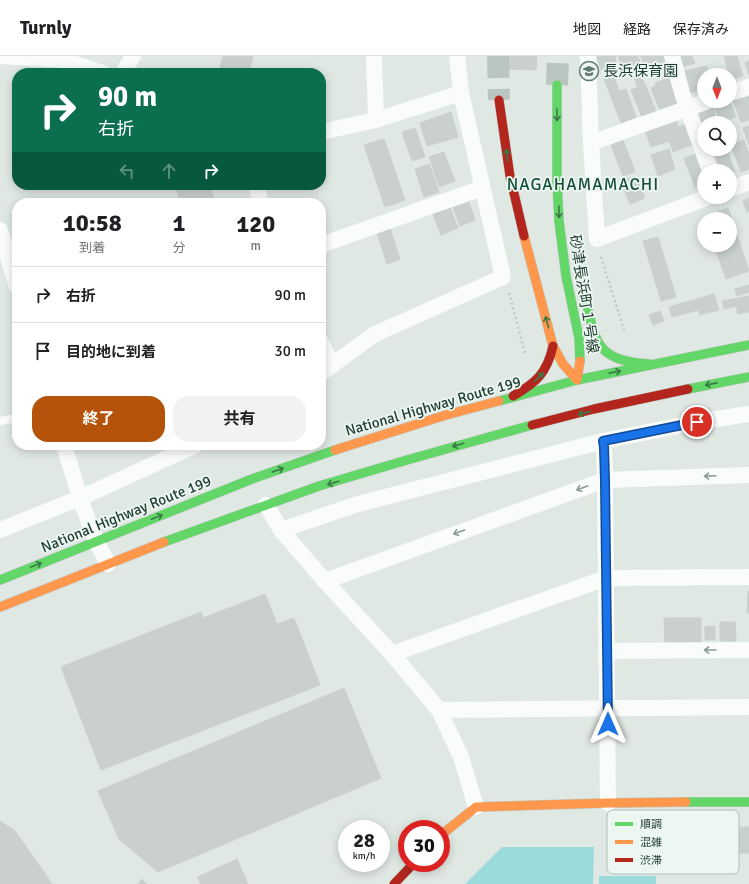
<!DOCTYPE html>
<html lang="ja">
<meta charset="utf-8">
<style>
:root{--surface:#fff;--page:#f2f2f2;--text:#202124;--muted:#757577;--line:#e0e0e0;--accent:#b45309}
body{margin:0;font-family:Signika,"Noto Sans JP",sans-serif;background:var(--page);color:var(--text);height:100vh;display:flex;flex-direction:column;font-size:15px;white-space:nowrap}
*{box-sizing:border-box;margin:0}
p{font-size:13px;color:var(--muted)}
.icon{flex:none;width:22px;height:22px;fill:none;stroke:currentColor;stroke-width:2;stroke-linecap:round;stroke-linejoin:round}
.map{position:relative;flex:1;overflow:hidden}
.drawer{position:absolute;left:12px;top:142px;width:314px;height:252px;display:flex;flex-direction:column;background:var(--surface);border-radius:16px;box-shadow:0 2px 10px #0003}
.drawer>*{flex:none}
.top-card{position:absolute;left:12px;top:12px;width:314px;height:122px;border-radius:16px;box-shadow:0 2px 10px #0003;background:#0b6e4f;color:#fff;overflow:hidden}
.needle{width:26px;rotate:180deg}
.tools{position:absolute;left:697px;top:12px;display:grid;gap:8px}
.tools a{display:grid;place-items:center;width:40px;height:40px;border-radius:50%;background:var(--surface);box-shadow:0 2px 10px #0003;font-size:20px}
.speed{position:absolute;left:338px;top:764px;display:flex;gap:8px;font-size:20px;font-weight:700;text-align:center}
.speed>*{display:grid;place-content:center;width:52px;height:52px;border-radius:50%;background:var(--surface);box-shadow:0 2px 10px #0003;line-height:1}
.speed small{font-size:10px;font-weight:400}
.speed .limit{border:6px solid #d22;background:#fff;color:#111}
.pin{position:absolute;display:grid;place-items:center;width:34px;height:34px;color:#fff;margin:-17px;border:2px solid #fff;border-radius:50%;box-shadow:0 1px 4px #0007}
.me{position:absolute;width:44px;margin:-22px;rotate:0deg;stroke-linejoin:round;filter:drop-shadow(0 0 3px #0008)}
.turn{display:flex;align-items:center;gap:14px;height:84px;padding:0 20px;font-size:18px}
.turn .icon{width:52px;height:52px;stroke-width:2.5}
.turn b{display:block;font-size:28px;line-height:34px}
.lanes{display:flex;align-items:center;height:38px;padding:0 20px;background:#0003;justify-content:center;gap:20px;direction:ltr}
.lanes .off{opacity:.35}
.eta{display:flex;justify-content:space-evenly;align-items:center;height:68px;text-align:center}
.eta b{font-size:24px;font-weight:700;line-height:28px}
.action{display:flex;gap:8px;margin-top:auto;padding:8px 20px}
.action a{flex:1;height:46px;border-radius:16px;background:var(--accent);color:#fff;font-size:16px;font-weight:700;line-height:46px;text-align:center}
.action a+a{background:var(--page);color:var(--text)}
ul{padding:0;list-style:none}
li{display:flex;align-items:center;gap:12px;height:56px;padding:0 20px;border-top:1px solid var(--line)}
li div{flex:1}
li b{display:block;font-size:15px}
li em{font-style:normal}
header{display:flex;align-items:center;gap:24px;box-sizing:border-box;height:56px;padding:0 20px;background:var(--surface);border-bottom:1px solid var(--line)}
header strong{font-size:19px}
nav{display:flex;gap:22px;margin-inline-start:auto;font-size:14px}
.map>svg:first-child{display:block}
.water{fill:#9bdadb}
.building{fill:#cad1cd;stroke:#c8d1cc}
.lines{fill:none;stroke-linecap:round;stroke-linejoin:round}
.secondary-tunnel{stroke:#b9c5bf;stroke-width:22;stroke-dasharray:22 11;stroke-linecap:butt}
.fast-casing{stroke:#bcc7c1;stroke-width:10}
.slow-casing{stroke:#bcc7c1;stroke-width:10}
.jam-casing{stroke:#bcc7c1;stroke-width:10}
.path{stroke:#bdc8c4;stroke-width:2.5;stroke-dasharray:2 3;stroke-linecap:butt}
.lane{stroke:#fafcfb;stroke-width:8}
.street{stroke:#fafcfb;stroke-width:16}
.fast{stroke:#63d668;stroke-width:9}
.slow{stroke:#ff974d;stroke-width:9}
.jam{stroke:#b3261e;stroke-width:9}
.oneway{stroke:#397946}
.oneway2{stroke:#8c9c95}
.route-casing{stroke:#114b97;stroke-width:10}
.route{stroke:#1a73e8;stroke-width:7}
.labels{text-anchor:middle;stroke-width:3.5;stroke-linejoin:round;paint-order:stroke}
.poi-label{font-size:15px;fill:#1d3b2f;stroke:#edf7f1;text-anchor:start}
.street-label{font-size:15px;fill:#1d3b2f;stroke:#edf7f1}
.quarter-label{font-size:17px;letter-spacing:1px;fill:#174f3a;stroke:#edf7f1}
.key{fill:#edf7f1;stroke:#afbfb7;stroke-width:1}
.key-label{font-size:11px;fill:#1d3b2f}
</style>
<header>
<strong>Turnly</strong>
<nav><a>地図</a><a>経路</a><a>保存済み</a></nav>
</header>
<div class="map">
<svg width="749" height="828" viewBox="0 0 749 828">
<rect width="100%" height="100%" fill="#e0e8e3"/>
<!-- water -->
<g class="water">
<path d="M502,791H594L593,828H465Z"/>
<rect x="599" y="820" width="57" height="8"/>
</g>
<!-- building -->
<g class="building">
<path d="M223,0H253L249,17L219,16Z"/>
<path d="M506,0H537L536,14L506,13Z"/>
<path d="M597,0H615L617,9L601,14Z"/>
<path d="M618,0H638L643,15L635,17L634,14L624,18Z"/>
<path d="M641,0H663L668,11L654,16L650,8L644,10Z"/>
<path d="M680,0H692L695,7L684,10Z"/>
<path d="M724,0H737L743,20L730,23V19H729Z"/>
<path d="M749,5V19L745,7Z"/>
<path d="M707,10L709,19H704V34L689,37L684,15Z"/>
<path d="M613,17L619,35L626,33L636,61L621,67L603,20Z"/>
<path d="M641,19L644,27L637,30L634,21Z"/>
<path d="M669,22L679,48L660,55L651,32L656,30L655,27Z"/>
<path d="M645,28L656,55L642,61L631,34Z"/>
<path d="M749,38V64L741,66L733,44Z"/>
<path d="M730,46L736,61L721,66L715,52Z"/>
<path d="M713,52L718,67H704V74L698,57Z"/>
<path d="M451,56L458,81L427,90L420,67Z"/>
<path d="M676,64L678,71L687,68L694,88L673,96L669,85L651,91L645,75Z"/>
<path d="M749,70V89L743,72Z"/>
<path d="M415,72L425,101L412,105L402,76Z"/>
<path d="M384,83L405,144L385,151L364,89Z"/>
<path d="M623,84L635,116L623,120L611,89Z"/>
<path d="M744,84L749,98V113L741,116L731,89Z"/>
<path d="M669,93L675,113L658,120L651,99Z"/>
<path d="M713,93H727L735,116L730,118V115H721Z"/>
<path d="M444,96L455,125L439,131L429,101Z"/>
<path d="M696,98L704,119V128L695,131L684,102Z"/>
<path d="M429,108L439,136L424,141L415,113Z"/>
<path d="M636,120L645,142L630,148L621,125Z"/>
<path d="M146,129H165L148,134Z"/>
<path d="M181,129H210L214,147H180L176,130Z"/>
<path d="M749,142V155L747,156L743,145Z"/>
<path d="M469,146L475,164L460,170L453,152Z"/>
<path d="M450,152L458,172L441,179L433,158Z"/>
<path d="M728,152L749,215L726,223L714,189H730V163H706L705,160Z"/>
<path d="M390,172L400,203L387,208L377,177Z"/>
<path d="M658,181L676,241L661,245L643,185Z"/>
<path d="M749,229V236L737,240L735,233Z"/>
<path d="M714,238L719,254L700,259L698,254L672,261L669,251Z"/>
<path d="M749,240V256L738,258L736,250L724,253L722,245Z"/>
<path d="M660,255L664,265L653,269L649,259Z"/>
<path d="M748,535H749V557H747Z"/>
<path d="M265,538L277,568L294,562L320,629L101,714L61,611L201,556L203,562Z"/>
<path d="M664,562H701V586H665Z"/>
<path d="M720,566H735L736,585H720Z"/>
<path d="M715,570V584H705V571Z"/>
<path d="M344,632L381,722L158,816L119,783L98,735Z"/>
<path d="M0,765L15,775L52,828H0Z"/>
<path d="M749,771V797L678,798V772Z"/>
<path d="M237,803L248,828H201L198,821Z"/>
<path d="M142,823L147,828H138Z"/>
</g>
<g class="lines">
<!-- secondary-tunnel -->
<g class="secondary-tunnel">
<path d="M498,0L499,44"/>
<path d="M557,29L558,0"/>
</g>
<!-- fast casing -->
<g class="fast-casing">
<g id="fast">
<path d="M557,29V126L559,165L566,220L579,282L580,305"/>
<path d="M586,244C596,290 598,304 649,308"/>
<path d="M688,333L749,321"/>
<path d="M499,345L577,324L749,289"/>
<path d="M164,486L319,430L407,404L532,369"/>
<path d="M0,524L252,423L335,394"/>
<path d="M686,746H749"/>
</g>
</g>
<!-- slow casing -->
<g class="slow-casing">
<g id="slow">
<path d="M524,180L553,290L563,308L577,324L580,305"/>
<path d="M335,394L446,359L499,345"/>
<path d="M0,551L164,486"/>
<path d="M441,779L476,751L608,747L686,746"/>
</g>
</g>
<!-- jam casing -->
<g class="jam-casing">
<g id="jam">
<path d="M499,44L510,120L524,180"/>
<path d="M513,340C536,327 547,317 553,290"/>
<path d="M532,369L594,353L688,333"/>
<path d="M394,828L414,807"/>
</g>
</g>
<!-- path -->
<g class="path">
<path d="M601,201L624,274"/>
<path d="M509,237L525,297"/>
</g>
<!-- lane -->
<path class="lane" d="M0,365L17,362"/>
<!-- street -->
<g class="street">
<path d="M0,0L63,4L103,17"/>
<path d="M374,0L376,64"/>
<path d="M588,0L591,87L597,183L708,141"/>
<path d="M672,0L683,40L710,115"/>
<path d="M123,17L133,0"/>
<path d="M730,37L749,31"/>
<path d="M321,76L376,64L461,37"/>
<path d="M591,87L708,45"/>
<path d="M257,129L260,147"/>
<path d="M730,133L749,126"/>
<path d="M0,174L17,231"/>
<path d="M321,189L482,132"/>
<path d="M321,286L332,309"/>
<path d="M321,317L375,278L503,221L461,37L457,0"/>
<path d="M603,385L604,391L605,424L608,747"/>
<path d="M64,389L80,442L96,485L108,508"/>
<path d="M266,449L281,474L325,525L392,598L439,654L461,701L476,751"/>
<path d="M0,474L80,442L196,389"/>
<path d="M281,474L358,448L603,385L697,366L749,358"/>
<path d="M325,525L605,424L749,419"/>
<path d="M607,595L749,594"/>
<path d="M392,598L606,522L749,521"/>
<path d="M439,654L749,651"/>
</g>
<!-- fast -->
<use href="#fast" class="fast"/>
<!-- slow -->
<use href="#slow" class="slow"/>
<!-- jam -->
<use href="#jam" class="jam"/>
</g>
<!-- one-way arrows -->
<defs><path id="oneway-shaft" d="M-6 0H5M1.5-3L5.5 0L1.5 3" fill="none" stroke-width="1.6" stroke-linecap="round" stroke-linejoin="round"/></defs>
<g class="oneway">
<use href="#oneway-shaft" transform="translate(557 59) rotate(89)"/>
<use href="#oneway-shaft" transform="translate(507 99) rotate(-98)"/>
<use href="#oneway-shaft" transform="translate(559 156) rotate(89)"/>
<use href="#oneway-shaft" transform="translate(547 266) rotate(-105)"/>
<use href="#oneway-shaft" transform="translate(615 316) rotate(-11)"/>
<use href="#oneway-shaft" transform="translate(539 321) rotate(-47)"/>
<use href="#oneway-shaft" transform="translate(711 328) rotate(169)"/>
<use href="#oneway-shaft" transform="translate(584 357) rotate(167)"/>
<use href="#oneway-shaft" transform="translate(458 389) rotate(164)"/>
<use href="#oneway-shaft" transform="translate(278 414) rotate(-19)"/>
<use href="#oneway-shaft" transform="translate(333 427) rotate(163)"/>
<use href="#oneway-shaft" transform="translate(157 461) rotate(-22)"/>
<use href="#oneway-shaft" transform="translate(36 509) rotate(-22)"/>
</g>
<g class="oneway2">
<use href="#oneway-shaft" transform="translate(710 420) rotate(178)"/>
<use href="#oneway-shaft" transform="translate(582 432) rotate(160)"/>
<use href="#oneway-shaft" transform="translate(459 476) rotate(160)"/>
<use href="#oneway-shaft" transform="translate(710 594) rotate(180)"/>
</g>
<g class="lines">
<!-- route casing -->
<g class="route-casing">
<path id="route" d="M608,668L605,424L604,391L603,385L697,366"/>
</g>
<!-- route -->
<use href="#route" class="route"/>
</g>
<!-- icons -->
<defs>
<g id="school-ring" transform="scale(1)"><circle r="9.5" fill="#edf7f1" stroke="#61786e" stroke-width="1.5"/><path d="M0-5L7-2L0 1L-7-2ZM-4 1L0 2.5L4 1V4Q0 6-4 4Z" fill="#61786e"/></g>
</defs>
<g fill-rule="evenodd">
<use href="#school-ring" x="589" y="15"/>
</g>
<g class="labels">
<!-- poi labels -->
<g class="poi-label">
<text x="603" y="20">長浜保育園</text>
</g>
<!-- street labels -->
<g class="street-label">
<text transform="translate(584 238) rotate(81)" y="5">砂津長浜町１号線</text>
<text transform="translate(433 350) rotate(-16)" y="5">National Highway Route 199</text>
<text transform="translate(126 458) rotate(-22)" y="5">National Highway Route 199</text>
</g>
<!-- quarter labels -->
<g class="quarter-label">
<text x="583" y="134">NAGAHAMAMACHI</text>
</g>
</g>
<!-- legend -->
<rect x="607" y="754" width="132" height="64" rx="6" class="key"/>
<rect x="615" y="766" width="18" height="4" fill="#63d668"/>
<rect x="615" y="784" width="18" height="4" fill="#ff974d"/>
<rect x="615" y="802" width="18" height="4" fill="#b3261e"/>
<g class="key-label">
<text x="640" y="772">順調</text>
<text x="640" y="790">混雑</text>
<text x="640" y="808">渋滞</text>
</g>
</svg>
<div class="tools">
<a><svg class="needle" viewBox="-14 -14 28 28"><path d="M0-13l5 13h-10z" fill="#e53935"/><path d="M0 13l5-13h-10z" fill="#757577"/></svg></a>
<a><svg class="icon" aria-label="search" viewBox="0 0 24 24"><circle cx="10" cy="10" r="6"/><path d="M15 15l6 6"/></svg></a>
<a>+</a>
<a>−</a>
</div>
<div class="speed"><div>28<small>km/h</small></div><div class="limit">30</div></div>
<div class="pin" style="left:697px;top:366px;background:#d93025"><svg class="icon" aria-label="arrive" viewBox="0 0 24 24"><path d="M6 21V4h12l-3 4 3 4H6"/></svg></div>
<svg class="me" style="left:608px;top:668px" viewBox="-20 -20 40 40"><path d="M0-17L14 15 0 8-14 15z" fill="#1a73e8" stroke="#fff" stroke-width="4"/></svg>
<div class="top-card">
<div class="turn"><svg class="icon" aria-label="right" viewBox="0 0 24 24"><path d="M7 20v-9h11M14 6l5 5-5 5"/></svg><div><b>90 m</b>右折</div></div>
<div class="lanes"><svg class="icon off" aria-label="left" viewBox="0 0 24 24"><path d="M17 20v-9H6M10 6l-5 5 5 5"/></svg><svg class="icon off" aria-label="ahead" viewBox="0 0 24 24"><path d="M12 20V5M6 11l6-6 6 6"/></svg><svg class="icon" aria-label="right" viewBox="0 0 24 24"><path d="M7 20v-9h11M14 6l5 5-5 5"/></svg></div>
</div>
<section class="drawer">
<div class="eta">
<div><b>10:58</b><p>到着</p></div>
<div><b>1</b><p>分</p></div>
<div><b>120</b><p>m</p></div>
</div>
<ul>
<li><svg class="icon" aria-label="right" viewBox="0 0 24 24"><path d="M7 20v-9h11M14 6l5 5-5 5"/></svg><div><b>右折</b></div><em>90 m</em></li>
<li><svg class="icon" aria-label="arrive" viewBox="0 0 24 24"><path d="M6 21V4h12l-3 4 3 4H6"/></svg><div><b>目的地に到着</b></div><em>30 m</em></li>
</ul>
<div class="action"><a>終了</a><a>共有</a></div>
</section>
</div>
